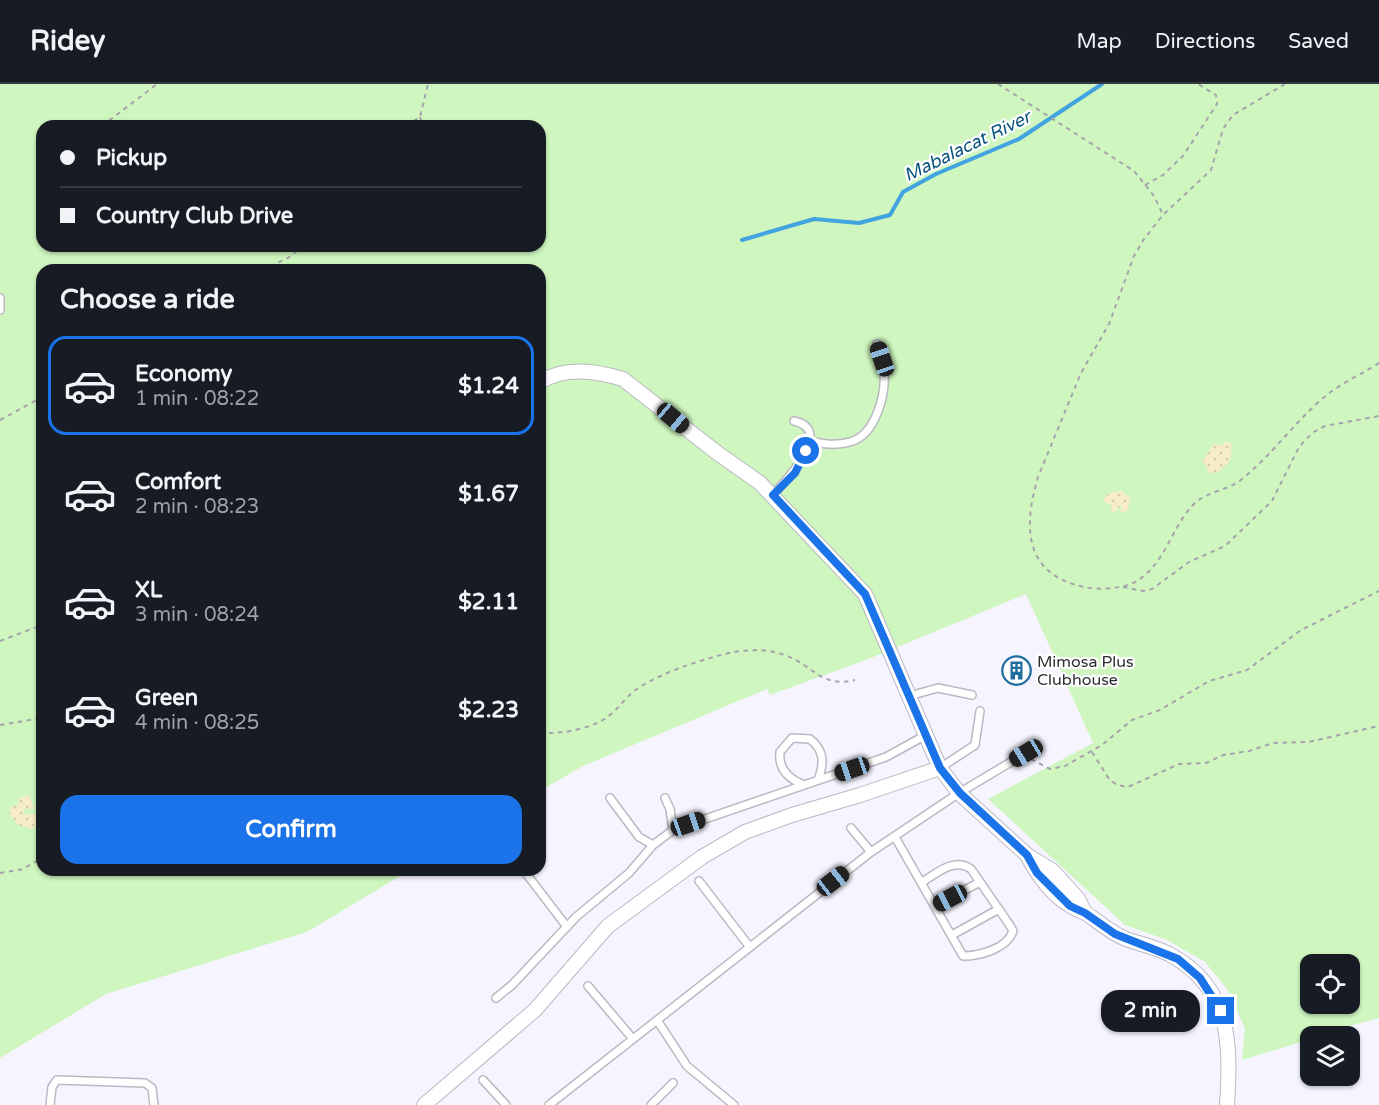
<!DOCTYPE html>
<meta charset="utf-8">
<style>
body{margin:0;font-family:"Varela Round",sans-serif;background:#242831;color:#f1f3f6;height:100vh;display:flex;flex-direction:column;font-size:22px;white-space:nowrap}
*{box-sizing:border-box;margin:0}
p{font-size:20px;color:#9ea1a6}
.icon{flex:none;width:33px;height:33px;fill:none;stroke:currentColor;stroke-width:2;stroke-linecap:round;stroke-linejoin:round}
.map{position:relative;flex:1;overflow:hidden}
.details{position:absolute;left:36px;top:180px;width:510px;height:612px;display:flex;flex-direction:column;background:#171b24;border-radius:18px;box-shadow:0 2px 4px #0004}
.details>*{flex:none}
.top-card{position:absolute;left:36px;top:36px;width:510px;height:132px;border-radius:18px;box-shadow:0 2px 4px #0004;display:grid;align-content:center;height:132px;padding:0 24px;background:#171b24}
.buttons{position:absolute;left:1300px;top:870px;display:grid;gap:12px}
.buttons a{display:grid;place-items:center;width:60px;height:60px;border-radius:12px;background:#171b24;box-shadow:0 2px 4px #0004;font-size:30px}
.end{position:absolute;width:27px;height:27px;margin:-14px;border:8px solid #1a73e8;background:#fff;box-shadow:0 0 0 3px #fff}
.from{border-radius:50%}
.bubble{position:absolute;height:42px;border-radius:18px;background:#171b24;box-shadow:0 2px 4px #0004;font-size:20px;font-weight:800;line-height:42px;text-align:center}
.car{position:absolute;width:18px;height:36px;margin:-18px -9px;border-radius:8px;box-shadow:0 0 4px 2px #0007;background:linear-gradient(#222 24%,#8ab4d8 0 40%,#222 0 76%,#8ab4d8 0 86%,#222 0)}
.top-card b{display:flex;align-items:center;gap:21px;height:57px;font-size:22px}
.top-card b+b{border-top:2px solid #363941}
.top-card i{width:15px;height:15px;background:#f1f3f6}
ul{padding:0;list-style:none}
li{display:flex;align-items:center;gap:18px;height:99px;margin:0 12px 9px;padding:0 12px;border:3px solid transparent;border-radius:18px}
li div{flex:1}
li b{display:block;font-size:22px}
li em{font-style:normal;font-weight:800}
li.on{border-color:#1a73e8}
li>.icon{width:54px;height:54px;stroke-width:1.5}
h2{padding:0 24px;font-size:27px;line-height:72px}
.cta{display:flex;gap:12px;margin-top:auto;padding:12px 24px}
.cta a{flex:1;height:69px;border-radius:18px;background:#1a73e8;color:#fff;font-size:24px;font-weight:800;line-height:69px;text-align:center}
header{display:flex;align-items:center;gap:36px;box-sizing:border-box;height:84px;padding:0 30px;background:#171b24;border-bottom:2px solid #363941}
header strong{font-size:28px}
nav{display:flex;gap:33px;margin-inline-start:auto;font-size:21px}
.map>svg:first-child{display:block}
</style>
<header>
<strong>Ridey</strong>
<nav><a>Map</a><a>Directions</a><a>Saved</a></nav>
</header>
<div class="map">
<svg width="1379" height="1021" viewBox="0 0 1379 1021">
<defs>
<pattern id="sand-dots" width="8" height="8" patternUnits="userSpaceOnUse" patternTransform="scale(1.5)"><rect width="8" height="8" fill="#f6ecc7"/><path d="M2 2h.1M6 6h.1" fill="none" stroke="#d3cbab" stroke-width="1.8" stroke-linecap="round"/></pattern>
</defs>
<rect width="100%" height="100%" fill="#f6f5ff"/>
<path fill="#cef6be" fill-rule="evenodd" d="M0,0H1379V934L1311,952V955L1242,976L1245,944L1227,905L1205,878L1167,856L1125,841L988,715L1093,659L1026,510L871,574L770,611L767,605L583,682L540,707V186H42V786H410L307,848L106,910L0,974ZM42,42H540V162H42ZM1311,880H1350V920H1311Z"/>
<path fill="url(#sand-dots)" d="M1226,357L1232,361L1230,377L1218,388L1208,389L1206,380L1202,378L1214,360L1222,361Z
M1122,407L1130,414L1128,426L1121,429V420L1118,426L1112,429L1111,420L1105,419L1104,414L1109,409Z
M29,711L34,725H24L23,730H35L40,735L39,740L31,745L17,740L9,729L11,723L18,720L20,714Z"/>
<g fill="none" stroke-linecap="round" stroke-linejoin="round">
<path stroke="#42a3e1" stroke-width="4" d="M742,156L814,135L859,139L890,131L903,108L936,90L1019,55L1102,0"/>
<defs>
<path id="service" d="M0,214V226
M809,357C823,360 836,362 850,358C876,351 886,310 884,287C884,278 880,269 877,260
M773,411C786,396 835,346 794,337
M909,612L938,604L972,611
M940,684L975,661L980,627
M804,701C789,695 778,685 780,668L792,654L810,655C825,667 824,680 818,696
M610,714L639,753L653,761
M665,714L670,725L673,746
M851,744L871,768
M895,753L963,872C979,872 1007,865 1013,847L1009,840L971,785C954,773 937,789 921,799
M525,788L567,843
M699,797L749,862
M935,822L980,798
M952,851L999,825
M588,902L633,955
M496,914L512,901L576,833L629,789L653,761L673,746L886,673L926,651
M657,936L687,982L734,1021
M483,996L506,1021
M50,1021L52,1003L57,996L145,999L152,1004L154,1021
M549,1021L871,768L959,709L1026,669
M651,1021L673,999"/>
<path id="minor" d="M540,298C565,282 596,287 623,295L716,368L760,399L865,510L940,684L959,709L1027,771L1053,787L1078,815L1085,829
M1027,771C1037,790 1051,811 1071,822C1076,826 1082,827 1087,830C1100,839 1111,849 1126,855C1140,860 1155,863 1169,870C1231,903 1231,959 1227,1021
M424,1021L535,926L608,842L702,773L745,748L792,731L860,711L940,684"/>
</defs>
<use href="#service" stroke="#bab9c3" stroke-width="10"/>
<use href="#minor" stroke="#bab9c3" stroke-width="16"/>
<path stroke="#a5a4ac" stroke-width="2" stroke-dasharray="4.5 4.5" stroke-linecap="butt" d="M998,0L1134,87L1154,112L1163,131
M1285,0L1233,31L1223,45L1211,86L1163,131L1144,155L1134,172L1109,240L1081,289L1038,393C1023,444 1024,490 1084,503C1099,506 1120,505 1133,499C1165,483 1171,443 1194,420C1207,407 1228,407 1242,395C1272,371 1293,340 1322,315C1339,300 1360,291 1379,279
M420,33L423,42
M102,42L157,0
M406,42L420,33L428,0
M1145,101L1163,91L1183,72L1217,20L1216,11L1198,0
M111,162L124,165L146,162
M262,186L288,174L303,162
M0,336L42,313
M1123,503L1143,507L1152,505L1189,478L1225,462L1272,417L1299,363L1312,349L1325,342L1379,332
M0,557L42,541
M0,641L42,634
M540,649C561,650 593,645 610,631C621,622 628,610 640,603C662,589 692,579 717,572C739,566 762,563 785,571C814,582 821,604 855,596
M1092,668L1109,695L1117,701L1128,703L1179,680L1206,679L1223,671L1249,667L1273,659L1308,658L1379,642
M1031,675L1050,685L1065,682L1102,661L1132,636L1160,626L1209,597L1247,586L1301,546L1379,507
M0,789L23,785L42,774"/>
<use href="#service" stroke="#fff" stroke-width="7"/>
<use href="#minor" stroke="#fff" stroke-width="14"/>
</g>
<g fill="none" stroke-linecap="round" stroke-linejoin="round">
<path stroke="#1a73e8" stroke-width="8" d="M806,367L795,389L773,411L865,510L940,684L960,709L1027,771L1037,789L1070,822L1085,829L1115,850L1178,875L1200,894L1221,927"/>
</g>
<defs>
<symbol id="building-ring" viewBox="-11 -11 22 22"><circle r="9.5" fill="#fff" stroke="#206d9f" stroke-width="1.5"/><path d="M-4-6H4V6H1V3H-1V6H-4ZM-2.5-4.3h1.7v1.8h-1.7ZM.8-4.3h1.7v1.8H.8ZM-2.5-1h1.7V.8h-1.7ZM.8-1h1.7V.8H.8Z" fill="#206d9f"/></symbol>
</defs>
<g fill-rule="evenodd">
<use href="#building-ring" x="1000" y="570" width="33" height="33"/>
</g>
<g text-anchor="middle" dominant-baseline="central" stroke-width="4.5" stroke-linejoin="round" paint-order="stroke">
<g font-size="16" fill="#2f2f33" stroke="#fff" text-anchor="start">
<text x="1037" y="578">Mimosa Plus<tspan x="1037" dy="18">Clubhouse</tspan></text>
</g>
<g font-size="18" font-style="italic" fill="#09547e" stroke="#fff">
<text transform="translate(967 62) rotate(-26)">Mabalacat River</text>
</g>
</g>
</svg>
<div class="buttons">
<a><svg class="icon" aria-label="locate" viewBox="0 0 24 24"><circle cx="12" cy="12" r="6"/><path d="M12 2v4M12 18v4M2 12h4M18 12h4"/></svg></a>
<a><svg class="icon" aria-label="layers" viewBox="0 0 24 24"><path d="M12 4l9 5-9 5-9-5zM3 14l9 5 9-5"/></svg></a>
</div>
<i class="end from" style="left:806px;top:367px"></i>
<i class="end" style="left:1221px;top:927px"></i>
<div class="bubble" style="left:1101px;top:906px;width:99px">2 min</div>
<i class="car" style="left:882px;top:275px;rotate:341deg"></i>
<i class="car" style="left:673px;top:334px;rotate:130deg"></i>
<i class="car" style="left:1026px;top:669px;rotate:239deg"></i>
<i class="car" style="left:852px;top:685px;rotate:251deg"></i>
<i class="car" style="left:688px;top:740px;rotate:71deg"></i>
<i class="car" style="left:833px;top:797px;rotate:52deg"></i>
<i class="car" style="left:950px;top:814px;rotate:242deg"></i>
<div class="top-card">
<b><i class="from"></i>Pickup</b>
<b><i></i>Country Club Drive</b>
</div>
<section class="details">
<h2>Choose a ride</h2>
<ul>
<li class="on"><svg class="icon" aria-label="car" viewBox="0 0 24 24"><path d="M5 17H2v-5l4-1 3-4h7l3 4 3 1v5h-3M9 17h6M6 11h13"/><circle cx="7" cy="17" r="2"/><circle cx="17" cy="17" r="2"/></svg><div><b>Economy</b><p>1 min · 08:22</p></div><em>$1.24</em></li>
<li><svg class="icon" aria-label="car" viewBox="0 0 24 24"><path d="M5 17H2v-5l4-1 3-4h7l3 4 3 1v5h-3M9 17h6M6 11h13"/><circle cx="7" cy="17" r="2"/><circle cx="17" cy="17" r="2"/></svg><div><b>Comfort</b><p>2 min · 08:23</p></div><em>$1.67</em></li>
<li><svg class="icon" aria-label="car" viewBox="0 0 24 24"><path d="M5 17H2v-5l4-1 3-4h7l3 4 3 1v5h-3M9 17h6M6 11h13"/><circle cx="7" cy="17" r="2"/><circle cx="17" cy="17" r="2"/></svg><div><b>XL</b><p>3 min · 08:24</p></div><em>$2.11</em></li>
<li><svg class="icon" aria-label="car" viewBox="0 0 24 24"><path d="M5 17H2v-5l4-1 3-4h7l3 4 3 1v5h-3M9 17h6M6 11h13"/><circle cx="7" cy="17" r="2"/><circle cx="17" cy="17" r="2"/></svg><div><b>Green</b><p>4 min · 08:25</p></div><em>$2.23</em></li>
</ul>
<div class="cta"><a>Confirm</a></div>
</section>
</div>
